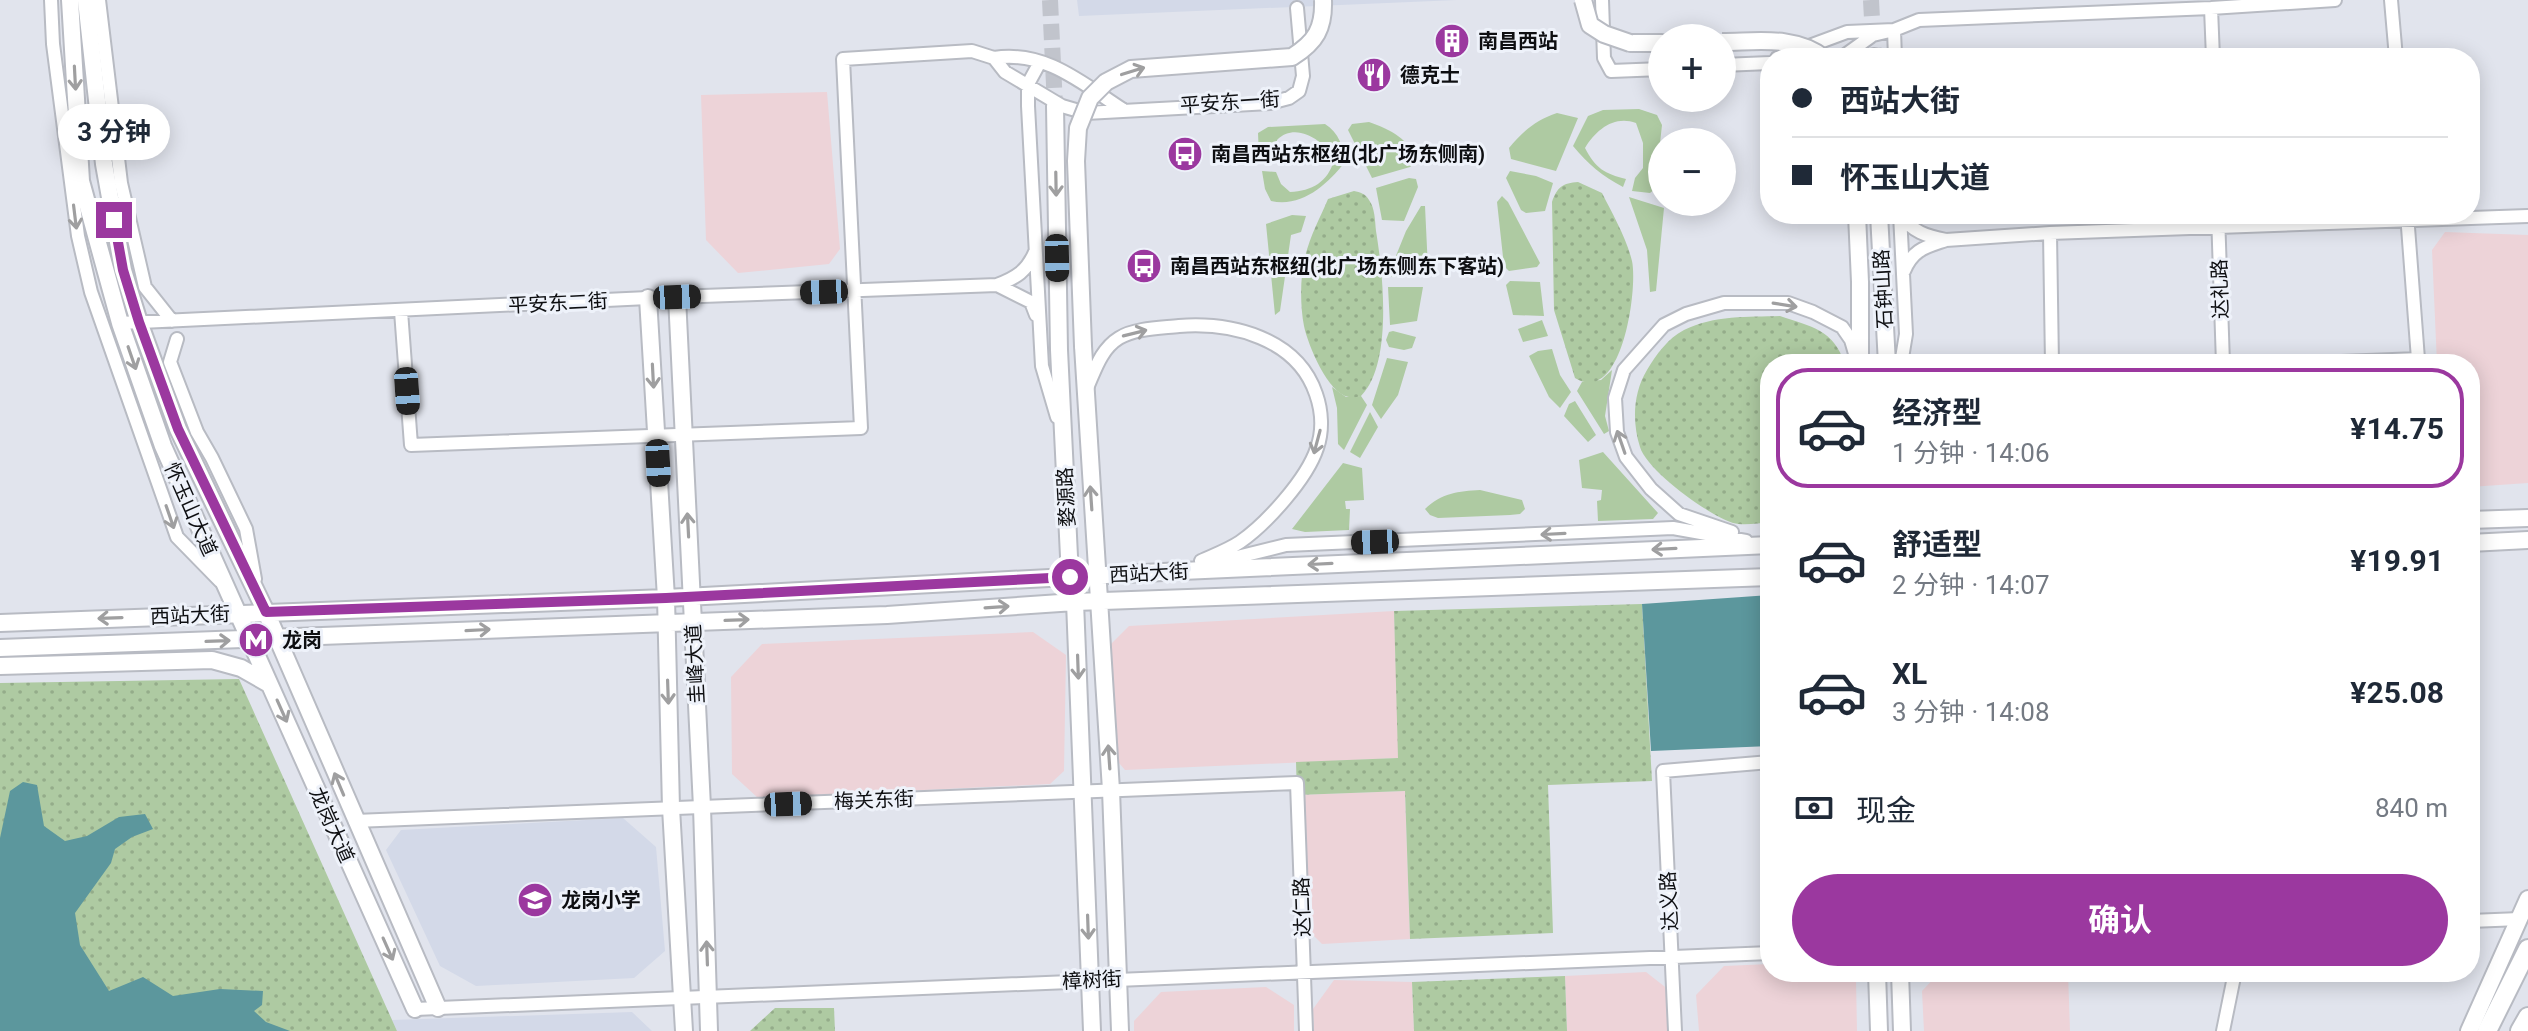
<!DOCTYPE html>
<html lang="zh">
<meta charset="utf-8">
<style>
body{margin:0;font-family:Roboto,"Noto Sans SC",sans-serif;background:#f2f2f3;color:#1f2937;height:100vh;display:flex;flex-direction:column;font-size:30px;white-space:nowrap}
*{box-sizing:border-box;margin:0}
p{font-size:26px;color:#747a83}
.icon{flex:none;width:44px;height:44px;fill:none;stroke:currentColor;stroke-width:2;stroke-linecap:round;stroke-linejoin:round}
.map{position:relative;flex:1;overflow:hidden}
.sheet{position:absolute;left:1760px;top:354px;width:720px;height:628px;display:flex;flex-direction:column;background:#fff;border-radius:32px;box-shadow:0 4px 20px #0003}
.sheet>*{flex:none}
.banner{position:absolute;left:1760px;top:48px;width:720px;height:176px;border-radius:32px;box-shadow:0 4px 20px #0003;display:grid;align-content:center;height:176px;padding:0 32px;background:#fff}
.buttons{position:absolute;left:1648px;top:24px;display:grid;gap:16px}
.buttons a{display:grid;place-items:center;width:88px;height:88px;border-radius:50%;background:#fff;box-shadow:0 4px 20px #0003;font-size:40px}
.end{position:absolute;width:36px;height:36px;margin:-18px;border:10px solid #9b389f;background:#fff;box-shadow:0 0 0 4px #fff}
.from{border-radius:50%}
.bubble{position:absolute;height:56px;border-radius:28px;background:#fff;box-shadow:0 4px 20px #0003;font-size:26px;font-weight:700;line-height:56px;text-align:center}
.car{position:absolute;width:24px;height:48px;margin:-24px -12px;border-radius:10px;box-shadow:0 0 6px 2px #0007;background:linear-gradient(#222 24%,#8ab4d8 0 40%,#222 0 76%,#8ab4d8 0 86%,#222 0)}
.banner b{display:flex;align-items:center;gap:28px;height:76px;font-size:30px}
.banner b+b{border-top:2px solid #e0e1e3}
.banner i{width:20px;height:20px;background:#1f2937}
ul{padding:14px 0 0;list-style:none}
li{display:flex;align-items:center;gap:24px;height:120px;margin:0 16px 12px;padding:0 16px;border:4px solid transparent;border-radius:32px}
li div{flex:1}
li b{display:block;font-size:30px}
li em{font-style:normal;font-weight:700}
li.current{border-color:#9b389f}
li>.icon{width:72px;height:72px;stroke-width:1.5}
.pay{display:flex;align-items:center;gap:20px;height:88px;padding:0 32px;font-size:30px}
.pay p{margin-inline-start:auto}
.primary-button{display:flex;gap:16px;margin-top:auto;padding:16px 32px}
.primary-button a{flex:1;height:92px;border-radius:48px;background:#9b389f;color:#fff;font-size:32px;font-weight:700;line-height:92px;text-align:center}
.map>svg:first-child{display:block}
</style>
<div class="map">
<svg width="2528" height="1031" viewBox="0 0 2528 1031">
<defs>
<pattern id="park-dots" width="8" height="8" patternUnits="userSpaceOnUse" patternTransform="scale(2)"><rect width="8" height="8" fill="#aecaa2"/><path d="M2 2h.1M6 6h.1" fill="none" stroke="#94ac8a" stroke-width="1.8" stroke-linecap="round"/></pattern>
</defs>
<rect width="100%" height="100%" fill="#e1e4ed"/>
<path fill="#edd3d8" d="M827,92L840,249L829,264L738,273L706,240L701,95Z
M2445,232L2528,235V483L2470,487V364H2437L2432,250Z
M1394,611L1399,758L1125,770L1107,749L1100,655L1129,626Z
M1033,632L1066,655L1064,771L1050,784L758,798L732,774L731,677L762,644Z
M1405,791L1410,939L1322,944L1301,923L1297,795Z
M1770,964V972H1845L1856,979L1857,1031H1699L1696,995L1724,966Z
M1646,972L1669,990V1031H1567L1565,976Z
M1940,972H2068L2070,1031H1924L1922,991Z
M1334,980L1412,982L1414,1031H1314L1313,1009Z
M1266,987L1294,1005V1031H1134V1021L1161,992Z"/>
<path fill="#d3d9e8" d="M1077,0H1457L1079,16Z
M623,818L656,847L665,951L634,978L476,986L440,966L386,850L401,830Z
M632,1012L652,1031H397L392,1020Z"/>
<path fill="#aecaa2" d="M1639,109L1657,115L1662,125L1655,189L1650,193L1632,191L1635,178L1643,168V143L1636,123C1614,115 1596,130 1585,148C1595,168 1605,174 1626,179L1623,187C1602,176 1588,164 1573,146L1588,116L1603,110Z
M1557,113L1578,118L1556,171L1511,159L1509,148C1523,131 1536,120 1557,113Z
M1369,122C1391,130 1408,138 1418,161L1410,167L1372,178L1348,130L1352,124Z
M1325,124C1339,133 1343,146 1345,162C1327,185 1301,208 1271,201L1265,189L1262,171L1276,172L1281,184L1290,192C1312,191 1328,182 1334,160C1325,141 1296,121 1277,140L1276,156L1259,157L1258,133L1268,127Z
M1510,171L1536,176L1553,183L1545,211L1526,213L1521,210L1506,178Z
M1409,178L1416,179L1418,187L1404,221L1382,220L1376,188Z
M1502,196L1508,202L1540,263L1537,267L1509,271L1504,266L1497,202Z
M1629,197L1664,208L1656,291L1650,292L1647,250Z
M1421,206H1425L1428,269L1422,274L1392,277L1389,273L1406,231Z
M1292,215L1306,216L1301,232L1291,235L1280,311L1275,315L1266,224Z
M1510,281L1540,282L1544,316L1513,315L1506,285Z
M1388,287H1423L1417,321L1390,325Z
M1542,320L1548,336L1523,342L1518,329Z
M1393,331L1416,337L1412,348L1404,350L1389,347L1386,340L1389,332Z
M1552,349L1560,375L1571,392L1560,408L1549,397L1529,356L1538,351Z
M1387,358L1408,362L1398,395L1381,419L1372,405Z
M1612,370L1605,416L1609,431L1604,434L1577,391L1582,382L1601,380Z
M1332,387L1346,397L1361,396L1367,405L1344,450L1338,444L1337,408Z
M1575,401L1596,435L1588,442L1564,416L1569,404Z
M1370,412L1378,427L1360,458L1350,452Z
M1603,452L1658,513L1653,519L1598,521L1597,501L1601,500L1602,490L1582,488L1579,460Z
M1343,463L1362,468L1364,500L1345,501L1346,509H1350L1349,530L1305,532L1292,529Z
M1480,490L1522,500L1525,509L1520,514L1510,515L1438,518L1430,515L1425,509C1441,493 1459,491 1480,490Z"/>
<path fill="url(#park-dots)" d="M1578,182L1602,193C1613,215 1626,237 1632,261C1638,289 1622,407 1575,378L1554,310L1552,202C1557,187 1563,183 1578,182Z
M1354,191C1360,192 1366,194 1369,200C1375,208 1375,221 1376,231C1383,273 1393,364 1361,396C1357,397 1353,398 1349,397C1328,394 1308,345 1304,326C1300,305 1300,277 1305,257C1310,236 1320,218 1328,199Z
M1780,316C1812,327 1833,329 1845,364H1770V522C1759,523 1744,526 1733,523C1710,516 1647,471 1640,447C1632,422 1633,393 1647,370C1656,355 1668,338 1684,330C1714,315 1748,317 1780,316Z
M1642,604L1652,781L1548,785L1553,933L1410,939L1405,791L1297,795L1296,762L1398,758L1394,611Z
M239,679L397,1031H0V683Z
M1565,976L1567,1031H1414L1412,982Z
M775,1008H834L835,1031H750Z"/>
<path fill="#5c979d" d="M1770,595V746L1651,751L1642,604Z
M23,782L37,785L44,826L65,841L87,836L119,817L145,814L153,829L132,837L115,849L111,863L75,913L80,945L109,991L143,977L173,996L220,989L263,991L262,1005L254,1011L266,1022L290,1031H0V838L10,791Z"/>
<g fill="none" stroke-linecap="round" stroke-linejoin="round">
<path stroke="#c1c4cc" stroke-width="16" stroke-dasharray="16 8" stroke-linecap="butt" d="M1050,0L1055,106
M1871,0L1874,57"/>
<defs>
<path id="street" d="M51,0L53,44L78,236L91,292L177,537L220,581
M99,0L121,183L145,287L172,321
M1602,0L1604,58L1611,71L1662,69
M2391,0L2396,58
M2211,8L2213,58
M1777,58L1847,32L1894,30L1873,35L1841,58
M1895,58L1894,30L1919,20L2211,8L2335,0
M1040,62L1028,84V106L1042,366L1057,417
M1722,65L1770,63
M1122,109C1082,83 1045,50 994,58L1005,72L1062,106L1086,113L1270,103L1289,98L1299,91L1303,76L1297,8
M1900,214L1906,334L1901,364
M2218,214L2223,364
M1900,215C1913,232 1926,236 1946,240C1926,247 1913,249 1904,271
M2050,233L2052,364
M1946,240L2050,233L2528,216
M1035,252C1027,271 1016,278 997,285L1031,302L1036,315
M401,311L411,445L861,428L843,59L972,51L994,58
M120,323L648,298L997,285
M177,339L170,362L197,432L212,458L246,529L255,579
M2290,364L2418,359L2407,214
M1087,388C1095,370 1101,349 1119,338C1135,328 1161,328 1179,326C1232,322 1297,338 1316,394C1322,411 1323,431 1317,448C1307,479 1266,524 1240,542C1228,550 1214,555 1201,561
M1732,532L1679,514L1651,489L1626,457L1617,432L1615,398L1624,370L1664,325L1686,314L1724,303H1788L1813,312L1842,327L1851,340L1856,357
M1205,565L1286,545L1673,528L1746,541
M355,821L1297,783L1306,1031
M2470,921L2520,919
M415,1009L1770,953
M1675,1031L1663,771L1770,762
M2223,1031L2235,972"/>
<path id="secondary" d="M70,0L81,181L120,323L163,446L415,1009
M86,0L104,164L123,270L139,322L178,429L266,612L438,1008
M1630,43H1662
M1874,57V58
M1055,106L1059,350L1070,577L1075,602L1092,1031
M1857,214L1860,282V364
M1879,214L1887,364
M677,297L702,807L709,1031
M648,298L666,598L671,808L684,1031
M1083,346L1111,790L1120,1031
M2470,520L2528,518
M2470,543L2528,540
M0,623L666,598L1182,571L1770,545
M0,648L887,615L1075,602L1770,577
M0,666L212,660L241,668L269,684
M1877,972L1879,1031
M1900,972L1902,1031
M2469,1031L2528,899"/>
<path id="primary" d="M2487,1031L2528,949
M2520,1031L2528,1017"/>
</defs>
<use href="#street" stroke="#b8bbc3" stroke-width="16"/>
<use href="#secondary" stroke="#b8bbc3" stroke-width="20"/>
<use href="#primary" stroke="#b8bbc3" stroke-width="22"/>
<use href="#street" stroke="#fff" stroke-width="12"/>
<use href="#secondary" stroke="#fff" stroke-width="16"/>
<use href="#primary" stroke="#fff" stroke-width="18"/>
<defs>
<path id="secondary-bridge" d="M1583,0L1590,25L1604,34L1630,43
M1722,42C1757,42 1795,35 1824,58
M1083,346L1076,161L1078,128L1090,98L1106,82L1131,69L1292,57C1316,42 1324,28 1323,0"/>
</defs>
<use href="#secondary-bridge" stroke="#b8bbc3" stroke-width="20" stroke-linecap="butt"/>
<use href="#secondary-bridge" stroke="#fff" stroke-width="16"/>
</g>
<defs><path id="oneway-shaft" d="M-6 0H5M1.5-3L5.5 0L1.5 3" fill="none" stroke-width="1.6" stroke-linecap="round" stroke-linejoin="round" transform="scale(2)"/></defs>
<g stroke="#9f9fa0">
<use href="#oneway-shaft" transform="translate(1133 71) rotate(-17)"/>
<use href="#oneway-shaft" transform="translate(75 78) rotate(87)"/>
<use href="#oneway-shaft" transform="translate(1056 184) rotate(89)"/>
<use href="#oneway-shaft" transform="translate(75 217) rotate(83)"/>
<use href="#oneway-shaft" transform="translate(1785 305) rotate(9)"/>
<use href="#oneway-shaft" transform="translate(1135 333) rotate(-14)"/>
<use href="#oneway-shaft" transform="translate(132 358) rotate(71)"/>
<use href="#oneway-shaft" transform="translate(653 376) rotate(87)"/>
<use href="#oneway-shaft" transform="translate(1317 442) rotate(105)"/>
<use href="#oneway-shaft" transform="translate(1621 442) rotate(-109)"/>
<use href="#oneway-shaft" transform="translate(1091 498) rotate(-94)"/>
<use href="#oneway-shaft" transform="translate(170 517) rotate(71)"/>
<use href="#oneway-shaft" transform="translate(688 525) rotate(-93)"/>
<use href="#oneway-shaft" transform="translate(1553 534) rotate(177)"/>
<use href="#oneway-shaft" transform="translate(1664 549) rotate(177)"/>
<use href="#oneway-shaft" transform="translate(1320 564) rotate(177)"/>
<use href="#oneway-shaft" transform="translate(997 607) rotate(-4)"/>
<use href="#oneway-shaft" transform="translate(110 618) rotate(178)"/>
<use href="#oneway-shaft" transform="translate(737 620) rotate(-2)"/>
<use href="#oneway-shaft" transform="translate(478 630) rotate(-3)"/>
<use href="#oneway-shaft" transform="translate(218 641) rotate(-2)"/>
<use href="#oneway-shaft" transform="translate(1078 667) rotate(88)"/>
<use href="#oneway-shaft" transform="translate(668 692) rotate(88)"/>
<use href="#oneway-shaft" transform="translate(282 711) rotate(66)"/>
<use href="#oneway-shaft" transform="translate(1109 757) rotate(-94)"/>
<use href="#oneway-shaft" transform="translate(339 784) rotate(-113)"/>
<use href="#oneway-shaft" transform="translate(1088 927) rotate(88)"/>
<use href="#oneway-shaft" transform="translate(388 949) rotate(66)"/>
<use href="#oneway-shaft" transform="translate(707 953) rotate(-92)"/>
</g>
<g fill="none" stroke-linecap="round" stroke-linejoin="round">
<path stroke="#9b389f" stroke-width="10" d="M114,220L123,270L139,322L178,429L266,612L666,598L1070,577"/>
</g>
<defs>
<symbol id="building-disc" viewBox="-11 -11 22 22"><circle r="9.5" fill="#9b389f" stroke="#eef2fa"/><path d="M-4-6H4V6H1V3H-1V6H-4ZM-2.5-4.3h1.7v1.8h-1.7ZM.8-4.3h1.7v1.8H.8ZM-2.5-1h1.7V.8h-1.7ZM.8-1h1.7V.8H.8Z" fill="#fff"/></symbol>
<symbol id="restaurant-disc" viewBox="-11 -11 22 22"><circle r="9.5" fill="#9b389f" stroke="#eef2fa"/><path d="M-5-6h1v4h1v-4h1v4h1v-4h1v5L-1.5 .5V6h-2V.5L-5-1ZM5-6V6H3V1.5H1.5Q1.5-4 5-6Z" fill="#fff"/></symbol>
<symbol id="bus-disc" viewBox="-11 -11 22 22"><circle r="9.5" fill="#9b389f" stroke="#eef2fa"/><path d="M-5-6H5V4H4V6H2V4H-2V6H-4V4H-5ZM-3.5-4V0h7V-4ZM-3.5 1.2v1.5H-2V1.2ZM2 1.2v1.5H3.5V1.2Z" fill="#fff"/></symbol>
<symbol id="metro-disc" viewBox="-11 -11 22 22"><circle r="9.5" fill="#9b389f" stroke="#eef2fa"/><path d="M-5.5 5V-5H-3L0 0L3-5H5.5V5H3V-.5L0 4L-3-.5V5Z" fill="#fff"/></symbol>
<symbol id="school-disc" viewBox="-11 -11 22 22"><circle r="9.5" fill="#9b389f" stroke="#eef2fa"/><path d="M0-5L7-2L0 1L-7-2ZM-4 1L0 2.5L4 1V4Q0 6-4 4Z" fill="#fff"/></symbol>
</defs>
<g fill-rule="evenodd">
<use href="#building-disc" x="1432" y="21" width="40" height="40"/>
<use href="#restaurant-disc" x="1354" y="55" width="40" height="40"/>
<use href="#bus-disc" x="1165" y="134" width="40" height="40"/>
<use href="#bus-disc" x="1124" y="246" width="40" height="40"/>
<use href="#metro-disc" x="236" y="620" width="40" height="40"/>
<use href="#school-disc" x="515" y="880" width="40" height="40"/>
</g>
<g text-anchor="middle" dominant-baseline="central" stroke-width="6" stroke-linejoin="round" paint-order="stroke">
<g font-size="20" font-weight="bold" fill="#0e0f12" stroke="#eef2fa" text-anchor="start">
<text x="1478" y="41">南昌西站</text>
<text x="1400" y="75">德克士</text>
<text x="1211" y="154">南昌西站东枢纽(北广场东侧南)</text>
<text x="1170" y="266">南昌西站东枢纽(北广场东侧东下客站)</text>
<text x="282" y="640">龙岗</text>
<text x="561" y="900">龙岗小学</text>
</g>
<g font-size="20" fill="#0e0f12" stroke="#eef2fa">
<text transform="translate(1230 102) rotate(-4)">平安东一街</text>
<text transform="translate(1883 289) rotate(-93)">石钟山路</text>
<text transform="translate(2220 289) rotate(-92)">达礼路</text>
<text transform="translate(558 303) rotate(-3)">平安东二街</text>
<text transform="translate(1066 497) rotate(-93)">婺源路</text>
<text transform="translate(191 509) rotate(66)">怀玉山大道</text>
<text transform="translate(1149 573) rotate(-3)">西站大街</text>
<text transform="translate(190 615) rotate(-2)">西站大街</text>
<text transform="translate(695 664) rotate(-93)">圭峰大道</text>
<text transform="translate(874 800) rotate(-2)">梅关东街</text>
<text transform="translate(332 825) rotate(66)">龙岗大道</text>
<text transform="translate(1669 901) rotate(-93)">达义路</text>
<text transform="translate(1302 907) rotate(-92)">达仁路</text>
<text transform="translate(1092 980) rotate(-3)">樟树街</text>
</g>
</g>
</svg>
<div class="buttons">
<a>+</a>
<a>−</a>
</div>
<i class="end from" style="left:1070px;top:577px"></i>
<i class="end" style="left:114px;top:220px"></i>
<div class="bubble" style="left:58px;top:104px;width:112px">3 分钟</div>
<i class="car" style="left:1057px;top:258px;rotate:179deg"></i>
<i class="car" style="left:824px;top:292px;rotate:268deg"></i>
<i class="car" style="left:677px;top:297px;rotate:88deg"></i>
<i class="car" style="left:407px;top:391px;rotate:176deg"></i>
<i class="car" style="left:658px;top:463px;rotate:177deg"></i>
<i class="car" style="left:1375px;top:542px;rotate:268deg"></i>
<i class="car" style="left:788px;top:804px;rotate:88deg"></i>
<div class="banner">
<b><i class="from"></i>西站大街</b>
<b><i></i>怀玉山大道</b>
</div>
<section class="sheet">
<ul>
<li class="current"><svg class="icon" aria-label="car" viewBox="0 0 24 24"><path d="M5 17H2v-5l4-1 3-4h7l3 4 3 1v5h-3M9 17h6M6 11h13"/><circle cx="7" cy="17" r="2"/><circle cx="17" cy="17" r="2"/></svg><div><b>经济型</b><p>1 分钟 · 14:06</p></div><em>¥14.75</em></li>
<li><svg class="icon" aria-label="car" viewBox="0 0 24 24"><path d="M5 17H2v-5l4-1 3-4h7l3 4 3 1v5h-3M9 17h6M6 11h13"/><circle cx="7" cy="17" r="2"/><circle cx="17" cy="17" r="2"/></svg><div><b>舒适型</b><p>2 分钟 · 14:07</p></div><em>¥19.91</em></li>
<li><svg class="icon" aria-label="car" viewBox="0 0 24 24"><path d="M5 17H2v-5l4-1 3-4h7l3 4 3 1v5h-3M9 17h6M6 11h13"/><circle cx="7" cy="17" r="2"/><circle cx="17" cy="17" r="2"/></svg><div><b>XL</b><p>3 分钟 · 14:08</p></div><em>¥25.08</em></li>
</ul>
<div class="pay"><svg class="icon" aria-label="cash" viewBox="0 0 24 24"><path d="M3 7h18v10H3z"/><circle cx="12" cy="12" r="2"/></svg>现金<p>840 m</p></div>
<div class="primary-button"><a>确认</a></div>
</section>
</div>
